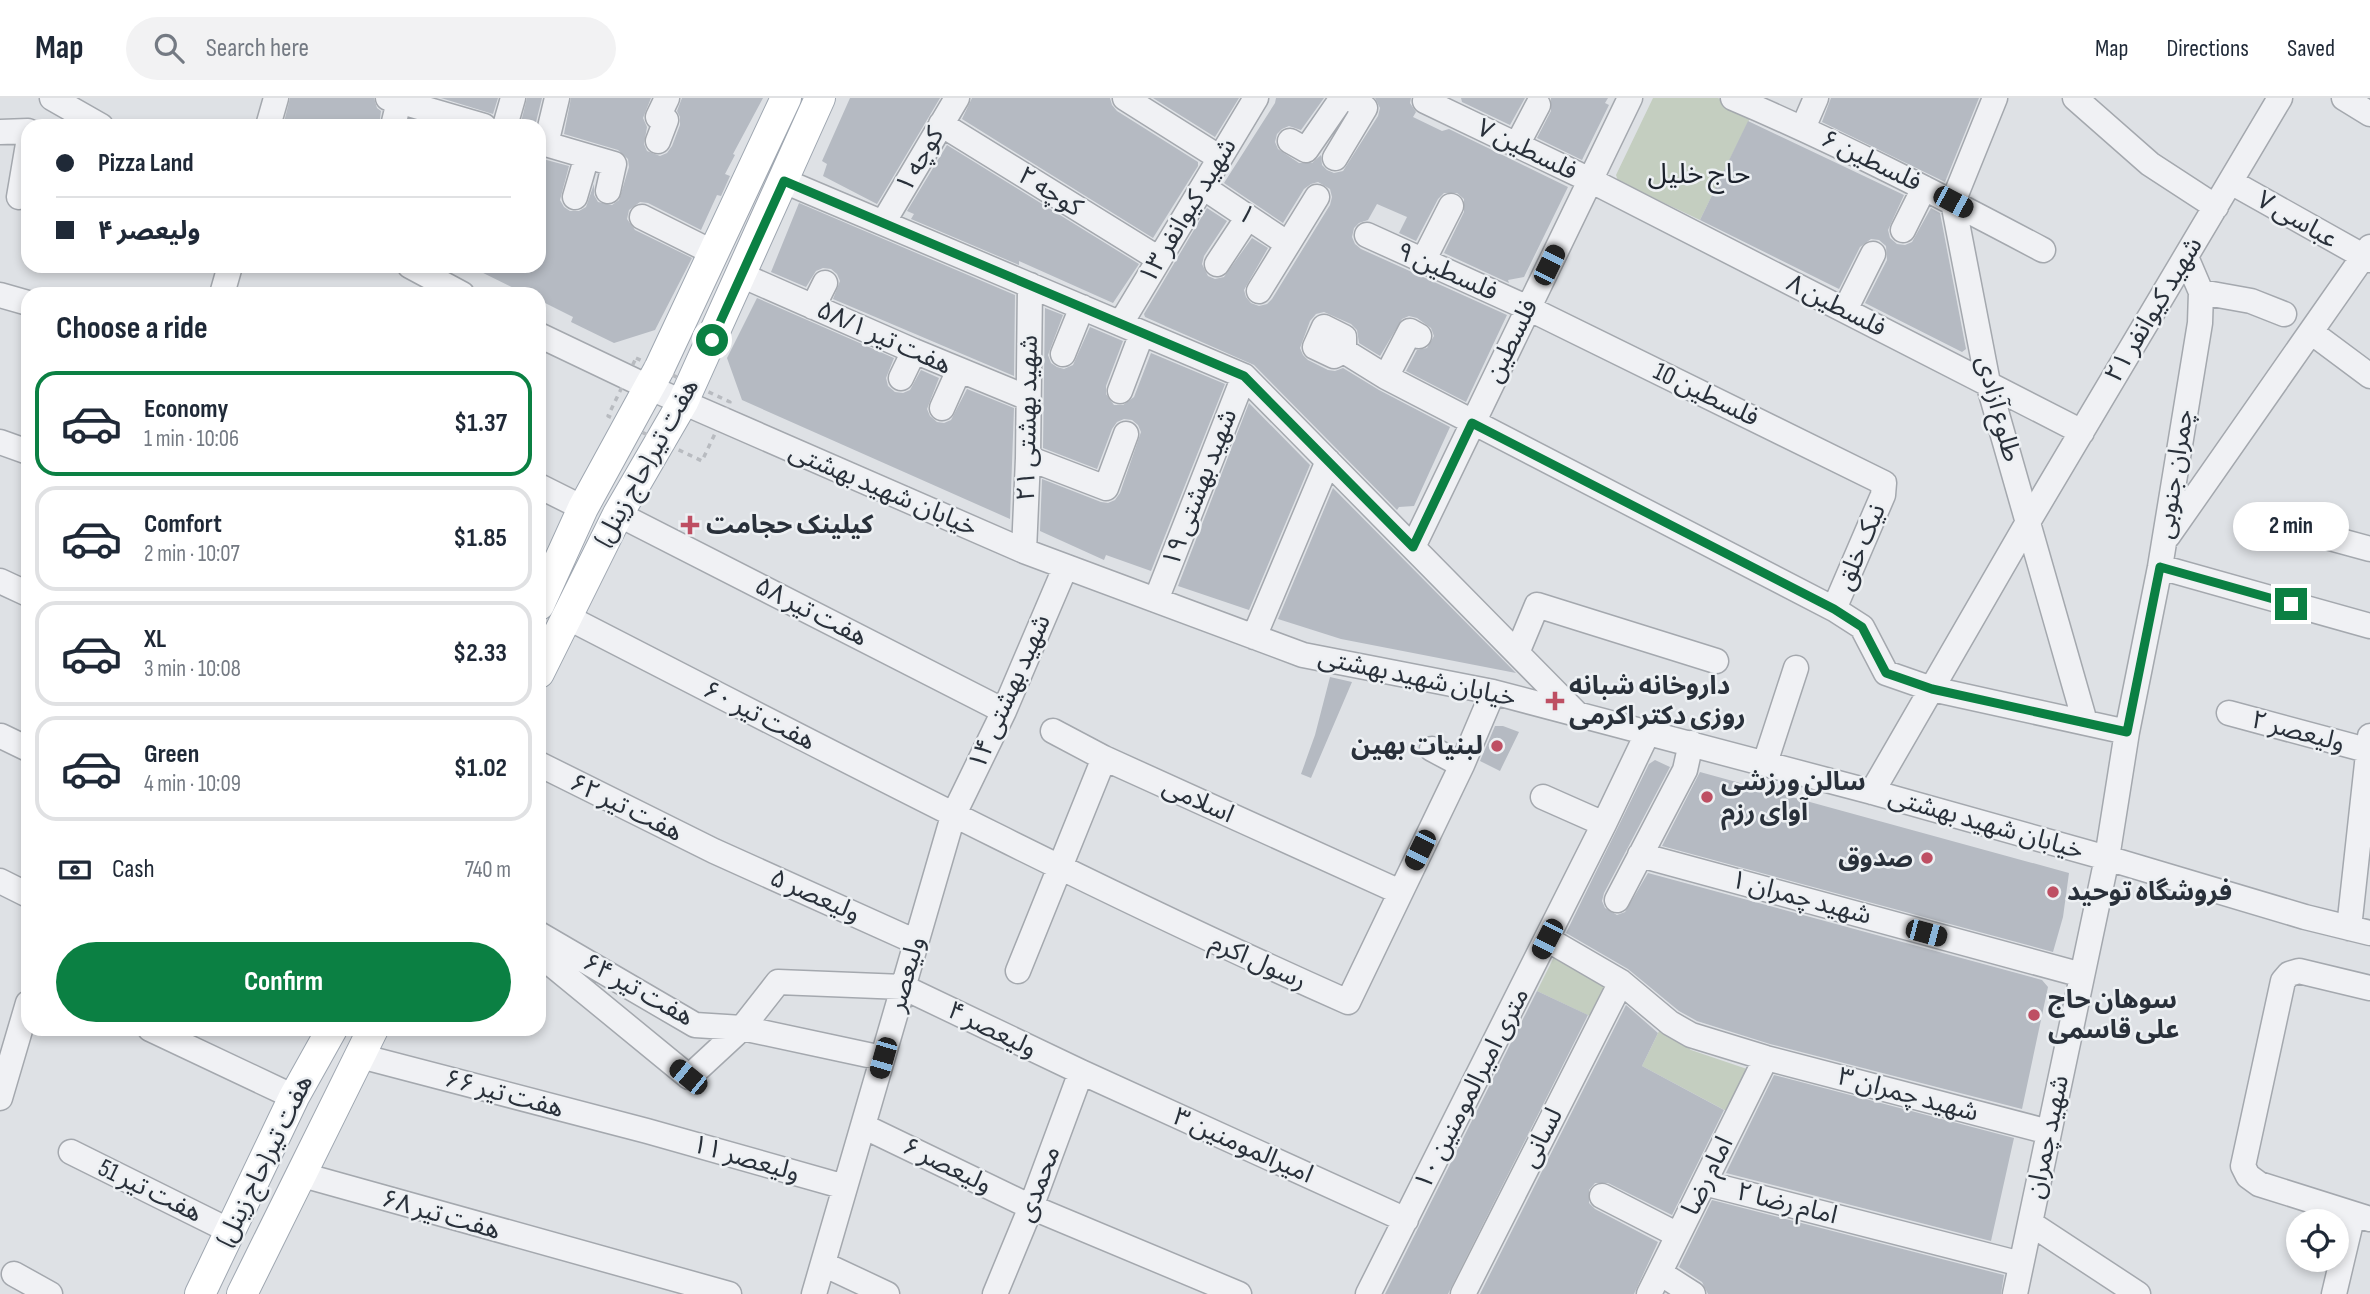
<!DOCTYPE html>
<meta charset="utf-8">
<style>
body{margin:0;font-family:"Sofia Sans Condensed","Noto Sans Arabic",sans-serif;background:#f2f2f3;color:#1f2937;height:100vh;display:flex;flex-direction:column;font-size:26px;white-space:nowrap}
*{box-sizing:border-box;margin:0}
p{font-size:23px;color:#747a83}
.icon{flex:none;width:38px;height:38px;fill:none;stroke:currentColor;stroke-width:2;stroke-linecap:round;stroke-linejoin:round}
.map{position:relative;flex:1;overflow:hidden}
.drawer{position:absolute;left:21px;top:189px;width:525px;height:749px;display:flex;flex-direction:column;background:#fff;border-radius:21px;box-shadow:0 4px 10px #0003}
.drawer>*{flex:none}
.banner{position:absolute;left:21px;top:21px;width:525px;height:154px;border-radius:21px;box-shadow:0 4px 10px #0003;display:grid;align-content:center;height:154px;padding:0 35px;background:#fff}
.tools{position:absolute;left:2286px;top:1111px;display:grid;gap:14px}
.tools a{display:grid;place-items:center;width:63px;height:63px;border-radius:50%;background:#fff;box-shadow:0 4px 10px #0003;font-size:35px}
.end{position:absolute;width:32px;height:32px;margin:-16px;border:9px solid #0b8043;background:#fff;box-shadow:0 0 0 4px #fff}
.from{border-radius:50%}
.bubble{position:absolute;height:49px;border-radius:24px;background:#fff;box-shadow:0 4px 10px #0003;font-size:23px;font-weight:700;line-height:49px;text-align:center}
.car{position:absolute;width:21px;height:42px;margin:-21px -10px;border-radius:9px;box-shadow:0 0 5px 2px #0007;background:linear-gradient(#222 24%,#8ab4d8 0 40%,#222 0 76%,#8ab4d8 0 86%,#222 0)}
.banner b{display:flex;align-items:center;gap:24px;height:66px;font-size:26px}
.banner b+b{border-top:2px solid #e0e1e3}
.banner i{width:18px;height:18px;background:#1f2937}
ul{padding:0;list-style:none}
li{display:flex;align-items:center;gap:21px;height:105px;margin:0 14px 10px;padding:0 21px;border:4px solid #e0e1e3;border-radius:21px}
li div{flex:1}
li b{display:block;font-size:26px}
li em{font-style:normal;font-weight:700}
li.active{border-color:#0b8043}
li>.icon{width:63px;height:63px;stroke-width:1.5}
h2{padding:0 35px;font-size:32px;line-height:84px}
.pay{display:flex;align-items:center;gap:18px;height:77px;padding:0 35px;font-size:26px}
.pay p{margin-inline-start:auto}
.button{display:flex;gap:14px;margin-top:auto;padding:14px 35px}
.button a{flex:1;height:80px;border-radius:42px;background:#0b8043;color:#fff;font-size:28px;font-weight:700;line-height:80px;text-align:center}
header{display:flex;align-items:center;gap:42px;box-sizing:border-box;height:98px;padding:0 35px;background:#fff;border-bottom:2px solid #e0e1e3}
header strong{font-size:33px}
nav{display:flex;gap:38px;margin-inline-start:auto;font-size:24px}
.search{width:490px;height:63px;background:#f2f2f3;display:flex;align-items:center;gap:18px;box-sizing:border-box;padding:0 24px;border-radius:38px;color:#747a83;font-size:26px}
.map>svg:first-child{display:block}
</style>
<header>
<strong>Map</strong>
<div class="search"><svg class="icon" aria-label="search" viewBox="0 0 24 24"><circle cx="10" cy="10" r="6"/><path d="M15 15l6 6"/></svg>Search here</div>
<nav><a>Map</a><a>Directions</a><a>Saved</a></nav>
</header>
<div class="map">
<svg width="2370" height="1196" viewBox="0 0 2370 1196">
<rect width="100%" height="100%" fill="#dee1e5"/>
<path fill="#c4cec0" d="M1653,0H1718L1752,16L1700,122L1618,83L1616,77Z
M1555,857L1610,889L1594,920L1537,893Z
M1661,929L1691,952L1747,971L1730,1015L1642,968Z"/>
<path fill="#b5bac2" d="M290,0H374L377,10L381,13L379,28H283Z
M441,0H498L493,16Z
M527,0H542L535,28H520Z
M571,0H651L643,20L647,29L644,46L647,53L660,58L667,55L672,48L680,27V19L677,13L682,0H763L733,56L735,57L725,76L730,78L721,98L717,97L701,132L648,105L640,104L629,112L627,121L635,132L692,160L655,232L614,245L571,224L573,219L539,202V196H526L469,168H539V60L569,68L560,102L564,109L570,113H579L586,109L594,86V97L598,104L612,107L619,102L629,69L628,61L618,52L564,36Z
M850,0H940L877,106L823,78L827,66L822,63Z
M972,0H1110L1112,7L1117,13L1198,64V68L1153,140L962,21Z
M1153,0H1239L1215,39Z
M1276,0H1324L1301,32L1289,28L1282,31L1277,36L1275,44L1278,51L1299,65H1312L1321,57L1322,67L1327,72L1334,75L1343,73L1378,18L1380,10L1375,0H1411L1410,5L1416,14L1413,19L1442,33L1449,31L1568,89L1524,179L1508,182L1509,185L1444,155L1464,114V101L1457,95H1444L1438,101L1416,143L1399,135L1407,119L1377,106L1368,122L1359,125L1354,130L1352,139L1355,146L1361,151L1507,217L1466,304L1406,273L1417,252L1427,250L1434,238L1431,230L1417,220L1409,218L1402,221L1380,258L1359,245L1357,232L1351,226L1324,214L1316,216L1310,223L1300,250L1303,257L1308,262L1328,272L1335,273L1343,270L1379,292L1450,329L1414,408L1399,409L1397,412L1254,267L1145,219L1144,216L1207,110L1227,123L1204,158L1202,166L1208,178L1215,181L1224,179L1252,140L1268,150L1244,192L1246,199L1251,205L1259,208L1267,206L1272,201L1330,107L1332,99L1330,91L1318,84L1311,86L1304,91L1283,125L1224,85L1275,5Z
M1461,0H1525L1510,27L1462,4Z
M1551,0H1608L1605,5L1609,7L1582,62L1537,40L1551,13Z
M1831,0H1979L1945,84L1822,24Z
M1748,23L1904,97L1888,132L1890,140L1897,146L1905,147L1912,144L1931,110L1940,115L1966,251L1962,254L1865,205L1887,162L1886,148L1879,142L1871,141L1860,149L1839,191L1700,122Z
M947,47L1139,166L1113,205L1019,163V167L911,121L914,116L907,113Z
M799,105L1015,197L1014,278L833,201L840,183L837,176L831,171L823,170L816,173L806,189L771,174Z
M757,200L894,260L886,280L888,288L895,294L903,295L910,292L921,272L939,280L927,311L930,318L937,324L944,325L951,322L967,291L1014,310L1010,421L742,302L727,260Z
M1045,210L1063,217L1048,257L1051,265L1057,269L1064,271L1073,267L1090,229L1123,243L1106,288V296L1114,307H1123L1134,299L1151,255L1225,286L1151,473L1106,457L1104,462L1040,433L1042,381L1101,404L1108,405L1115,402L1120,395L1141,334L1138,327L1132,322L1124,321L1117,324L1112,331L1097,371L1043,350Z
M1249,305L1310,367L1249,512L1178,488Z
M1333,390L1516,575L1341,541L1278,521Z
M1330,579L1352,584L1311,680L1301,676L1315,637Z
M1495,628H1503L1519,634L1500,673L1480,663Z
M1655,662L1670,669L1604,795L1602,803L1605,810L1617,817L1625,814L1648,775L2042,882L2048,889L2022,1011L1770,946L1697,923L1679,913L1628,871L1566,835L1649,666Z
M1700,674L2069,775L2063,819L2053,854L1662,748Z
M1537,893L1588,917L1448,1196H1385Z
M1626,907L1658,935L1642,968L1724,1012L1672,1117L1608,1085H1595L1589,1092V1105L1595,1111L1658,1144L1634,1196H1480Z
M1774,977L2014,1040L1991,1143L1726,1075Z
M1712,1102L2004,1177L2001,1196H1708L1702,1184L1679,1169Z"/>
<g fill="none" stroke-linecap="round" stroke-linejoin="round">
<defs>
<path id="minor" d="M52,0L101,28
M388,0L484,28
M1125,0L1220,60
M1733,0C1839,45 1941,98 2043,152
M1995,0L1953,104L1988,285L2085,624
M2075,0L2150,66L2216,109
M2344,0L2370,16
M1425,3L1590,82L2082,334
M941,26L1159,161
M268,28L276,0
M393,28L399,3
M505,28L513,0
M1803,30L1816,0
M0,34L28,33
M658,43L666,22L658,19L667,0
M1290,43L1306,52L1342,0
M539,44L614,66L608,93
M546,46L557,0
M1517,47L1538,7
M1335,60L1365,10L1350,0
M784,83L1244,278L1578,617
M2231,84L2370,162
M1203,89L1288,146
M19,99L28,46
M575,99L587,58
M642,119L714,155
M883,125L957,0
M1903,132L1924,90
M1367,137L1528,210L1884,385L1883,397L1834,511
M1423,163L1451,108
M1217,166L1248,119
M410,168L462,196
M741,177L914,253L1028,300
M1259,193L1317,99
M2201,194L2251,203L2284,216
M222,196L230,168
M0,197L28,205
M813,209L825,185
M1845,212L1873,156
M1121,225L1256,0
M2311,234L2370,278
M539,237L648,289L1024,453L1303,557L1493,594L1872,694L2107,760L2305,819L2370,835
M1344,253L1334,258L1315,249L1324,229L1344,239V253L1386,279L1834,511L1862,529L1886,575L1932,591L2127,634
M1063,256L1082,209
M1386,279L1410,233L1419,238
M901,280L914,253
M1120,293L1142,235
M942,310L959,272
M0,344L28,354
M1028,360L1106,390L1126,336
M539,388L583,410
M618,416L1004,613
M2271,424L2370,451
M2168,438L2370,149
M1413,449L1630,0
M1024,453L1028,360L1030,187
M2160,469L2370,528
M0,483L28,496
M1156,502L1244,278
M565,518C824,651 1082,786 1348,904L1462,667L1493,594
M1254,539L1328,363
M1517,555L1537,507L1716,563
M2229,615L2370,653
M1053,633L1104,660
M1,638L28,651
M1432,651L1462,667
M1765,665L1796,570
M539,666L714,753L916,844
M1872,694L2028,424L2280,0
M1543,699L1604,726
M1640,757L2082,877
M0,783L28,797
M1617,802L1685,672L1691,645
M2349,830L2370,638
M539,836L695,927L742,930L882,960
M1547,841L1621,884L1670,925L1691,937L1766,960L2049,1034
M539,856L689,979L742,930L778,884L903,889L1081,974L1406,1122
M1018,873L1104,660L1400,794
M2370,890L2299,873L2289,876L2283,883L2243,1068L2248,1078L2259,1086L2370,1121
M150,931L294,999
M360,958L647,1033L845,1089
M0,1000L28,905
M863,1028L1031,1109L1239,1196
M71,1054L230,1133
M299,1076L729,1196
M1704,1085L2021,1166
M1602,1098L1678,1137
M2030,1125L2138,1196
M823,1166L887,1196
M1660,1175L1693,1196
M14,1176L50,1196
M814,1196L953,718L1004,613L1065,470
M995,1196L1031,1109L1081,974
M1368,1196L1604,726L1648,634
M1463,1196L1621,884
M1649,1196L1766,960
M2015,1196L2107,760L2127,634L2160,469L2200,225L2201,194L2186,159
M2334,1196L2353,1116"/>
<path id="major" d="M539,507L583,410L659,271L786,0
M539,575L618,416L683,304L820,0
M200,1196L294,999L332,931
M242,1196L373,931"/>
</defs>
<use href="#minor" stroke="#a4a8ae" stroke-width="27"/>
<use href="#major" stroke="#9ea6b0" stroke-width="32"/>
<path stroke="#b8bbc0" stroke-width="3.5" stroke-dasharray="5 5" stroke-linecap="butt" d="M636,260L730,304L702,363L608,318Z"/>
<use href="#minor" stroke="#f0f1f4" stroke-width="24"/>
<use href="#major" stroke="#fff" stroke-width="30"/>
</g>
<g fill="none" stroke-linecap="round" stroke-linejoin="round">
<path stroke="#0b8043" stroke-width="9" d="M712,242L784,83L1244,278L1413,449L1472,325L1834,511L1862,529L1886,575L1932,591L2127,634L2160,469L2291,506"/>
</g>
<g fill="#be4f63" stroke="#edf0f3" stroke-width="2.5">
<path d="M686.5 416.5h7v7h7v7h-7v7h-7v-7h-7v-7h7z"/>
<path d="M1551.5 592.5h7v7h7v7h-7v7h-7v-7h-7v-7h7z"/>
<circle cx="1497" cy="648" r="7"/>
<circle cx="1707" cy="699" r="7"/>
<circle cx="1927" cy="760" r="7"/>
<circle cx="2053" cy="794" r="7"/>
<circle cx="2034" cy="917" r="7"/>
</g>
<g text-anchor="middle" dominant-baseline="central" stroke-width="5" stroke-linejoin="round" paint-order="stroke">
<g font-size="26" fill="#29303a" stroke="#edf0f3">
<text transform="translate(1527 52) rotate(26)">فلسطین ۷</text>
<text transform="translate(920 62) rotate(-60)">کوچه ۱</text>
<text transform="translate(1871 63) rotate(26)">فلسطین ۶</text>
<text transform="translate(1050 94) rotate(32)">کوچه ۲</text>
<text transform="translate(1188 113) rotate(-59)">شهید کیوانفر ۱۳</text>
<text transform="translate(1246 117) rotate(34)">۱</text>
<text transform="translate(2297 122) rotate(30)">عباسی ۷</text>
<text transform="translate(1447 174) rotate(24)">فلسطین ۹</text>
<text transform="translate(1836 208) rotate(27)">فلسطین ۸</text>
<text transform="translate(2154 212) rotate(-59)">شهید کیوانفر ۲۱</text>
<text transform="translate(884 240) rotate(24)">هفت تیر ۵۸/۱</text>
<text transform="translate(1512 243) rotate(-64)">فلسطین</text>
<text transform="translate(1706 297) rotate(26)">فلسطین 10</text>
<text transform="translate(1998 311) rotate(75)">طلوع آزادی</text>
<text transform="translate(1028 320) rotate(-89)">شهید بهشتی ۲۱</text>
<text transform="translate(647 365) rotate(-61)">هفت تیر(حاج زینل)</text>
<text transform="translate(2175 376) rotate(-81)">چمران جنوبی</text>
<text transform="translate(1200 390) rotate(-69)">شهید بهشتی ۱۹</text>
<text transform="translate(883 392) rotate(23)">خیابان شهید بهشتی</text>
<text transform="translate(1861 449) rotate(-67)">نیک خلق</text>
<text transform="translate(811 514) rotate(27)">هفت تیر ۵۸</text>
<text transform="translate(1417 580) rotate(12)">خیابان شهید بهشتی</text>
<text transform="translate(1010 594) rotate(-66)">شهید بهشتی ۱۴</text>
<text transform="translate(759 618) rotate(27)">هفت تیر ۶۰</text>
<text transform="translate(2298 634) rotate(15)">ولیعصر ۲</text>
<text transform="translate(1198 703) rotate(24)">اسلامی</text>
<text transform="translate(626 710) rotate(26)">هفت تیر ۶۲</text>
<text transform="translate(1986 726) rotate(16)">خیابان شهید بهشتی</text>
<text transform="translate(815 798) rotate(24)">ولیعصر ۵</text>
<text transform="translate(1801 800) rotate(15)">شهید چمران ۱</text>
<text transform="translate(1258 864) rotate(24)">رسول اکرم</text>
<text transform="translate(907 876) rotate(-74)">ولیعصر</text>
<text transform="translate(638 892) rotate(29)">هفت تیر ۶۴</text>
<text transform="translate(992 932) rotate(26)">ولیعصر ۴</text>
<text transform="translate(1472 991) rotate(-63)">۱۰ متری امیرالمومنین</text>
<text transform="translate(504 996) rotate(15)">هفت تیر ۶۶</text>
<text transform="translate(1908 997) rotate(15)">شهید چمران ۳</text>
<text transform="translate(2048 1039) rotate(-78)">شهید چمران</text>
<text transform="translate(1542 1040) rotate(-63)">لسانی</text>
<text transform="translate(1243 1048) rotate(24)">امیرالمومنین ۳</text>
<text transform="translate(746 1061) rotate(16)">ولیعصر ۱۱</text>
<text transform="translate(265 1063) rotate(-64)">هفت تیر(حاج زینل)</text>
<text transform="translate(947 1068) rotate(26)">ولیعصر ۶</text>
<text transform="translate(1708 1078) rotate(-64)">امام رضا</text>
<text transform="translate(1039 1086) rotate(-69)">محمدی</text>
<text transform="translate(150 1093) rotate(26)">هفت تیر 51</text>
<text transform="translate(1787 1106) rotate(14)">امام رضا ۲</text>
<text transform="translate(441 1117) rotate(16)">هفت تیر ۶۸</text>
</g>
<g font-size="26" font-weight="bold" fill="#29303a" stroke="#edf0f3" text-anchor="start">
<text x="706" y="427">کیلینک حجامت</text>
<text x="1569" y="588">داروخانه شبانه<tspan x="1569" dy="30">روزی دکتر اکرمی</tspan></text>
<text x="1483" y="648" text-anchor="end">لبنیات بهین</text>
<text x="1721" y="684">سالن ورزشی<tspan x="1721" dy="30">آوای رزم</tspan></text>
<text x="1913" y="760" text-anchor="end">صدوق</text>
<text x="2067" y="794">فروشگاه توحید</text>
<text x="2048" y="902">سوهان حاج<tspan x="2048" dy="30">علی قاسمی</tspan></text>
</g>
<g font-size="28" fill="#1b212b" stroke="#edf0f3">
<text x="1699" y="76">حاج خلیل</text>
</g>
</g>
</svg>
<div class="tools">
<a><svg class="icon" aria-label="locate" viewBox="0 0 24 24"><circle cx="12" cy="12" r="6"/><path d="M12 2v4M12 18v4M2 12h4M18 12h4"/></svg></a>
</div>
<i class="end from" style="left:712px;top:242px"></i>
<i class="end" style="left:2291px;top:506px"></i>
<div class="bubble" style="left:2233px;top:404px;width:116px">2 min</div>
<i class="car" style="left:1953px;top:104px;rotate:118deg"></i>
<i class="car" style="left:1549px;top:167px;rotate:26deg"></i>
<i class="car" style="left:1420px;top:752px;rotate:206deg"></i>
<i class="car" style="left:1926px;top:835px;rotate:105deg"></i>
<i class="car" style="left:1547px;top:841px;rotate:207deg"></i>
<i class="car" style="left:883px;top:960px;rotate:196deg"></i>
<i class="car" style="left:688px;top:979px;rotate:309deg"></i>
<div class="banner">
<b><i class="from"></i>Pizza Land</b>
<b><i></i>ولیعصر ۴</b>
</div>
<section class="drawer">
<h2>Choose a ride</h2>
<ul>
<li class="active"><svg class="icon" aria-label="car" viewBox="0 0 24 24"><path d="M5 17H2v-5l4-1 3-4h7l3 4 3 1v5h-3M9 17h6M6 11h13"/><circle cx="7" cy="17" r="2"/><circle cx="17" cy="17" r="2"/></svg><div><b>Economy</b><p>1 min · 10:06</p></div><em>$1.37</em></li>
<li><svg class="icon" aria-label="car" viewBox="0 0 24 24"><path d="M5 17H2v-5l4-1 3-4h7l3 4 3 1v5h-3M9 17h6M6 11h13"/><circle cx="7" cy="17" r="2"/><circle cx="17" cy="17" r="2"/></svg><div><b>Comfort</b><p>2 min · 10:07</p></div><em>$1.85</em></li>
<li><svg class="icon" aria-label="car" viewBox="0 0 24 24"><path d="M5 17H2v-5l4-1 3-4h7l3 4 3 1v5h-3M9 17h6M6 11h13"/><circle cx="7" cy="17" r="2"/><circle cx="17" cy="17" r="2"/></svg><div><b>XL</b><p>3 min · 10:08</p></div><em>$2.33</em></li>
<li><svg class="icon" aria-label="car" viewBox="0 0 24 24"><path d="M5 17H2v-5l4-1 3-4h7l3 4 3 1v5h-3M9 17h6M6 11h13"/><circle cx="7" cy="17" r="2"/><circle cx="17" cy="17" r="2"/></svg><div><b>Green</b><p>4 min · 10:09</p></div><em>$1.02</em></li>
</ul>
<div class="pay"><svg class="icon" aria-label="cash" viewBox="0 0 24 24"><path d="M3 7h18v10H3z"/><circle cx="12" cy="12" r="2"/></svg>Cash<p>740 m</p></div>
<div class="button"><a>Confirm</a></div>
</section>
</div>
